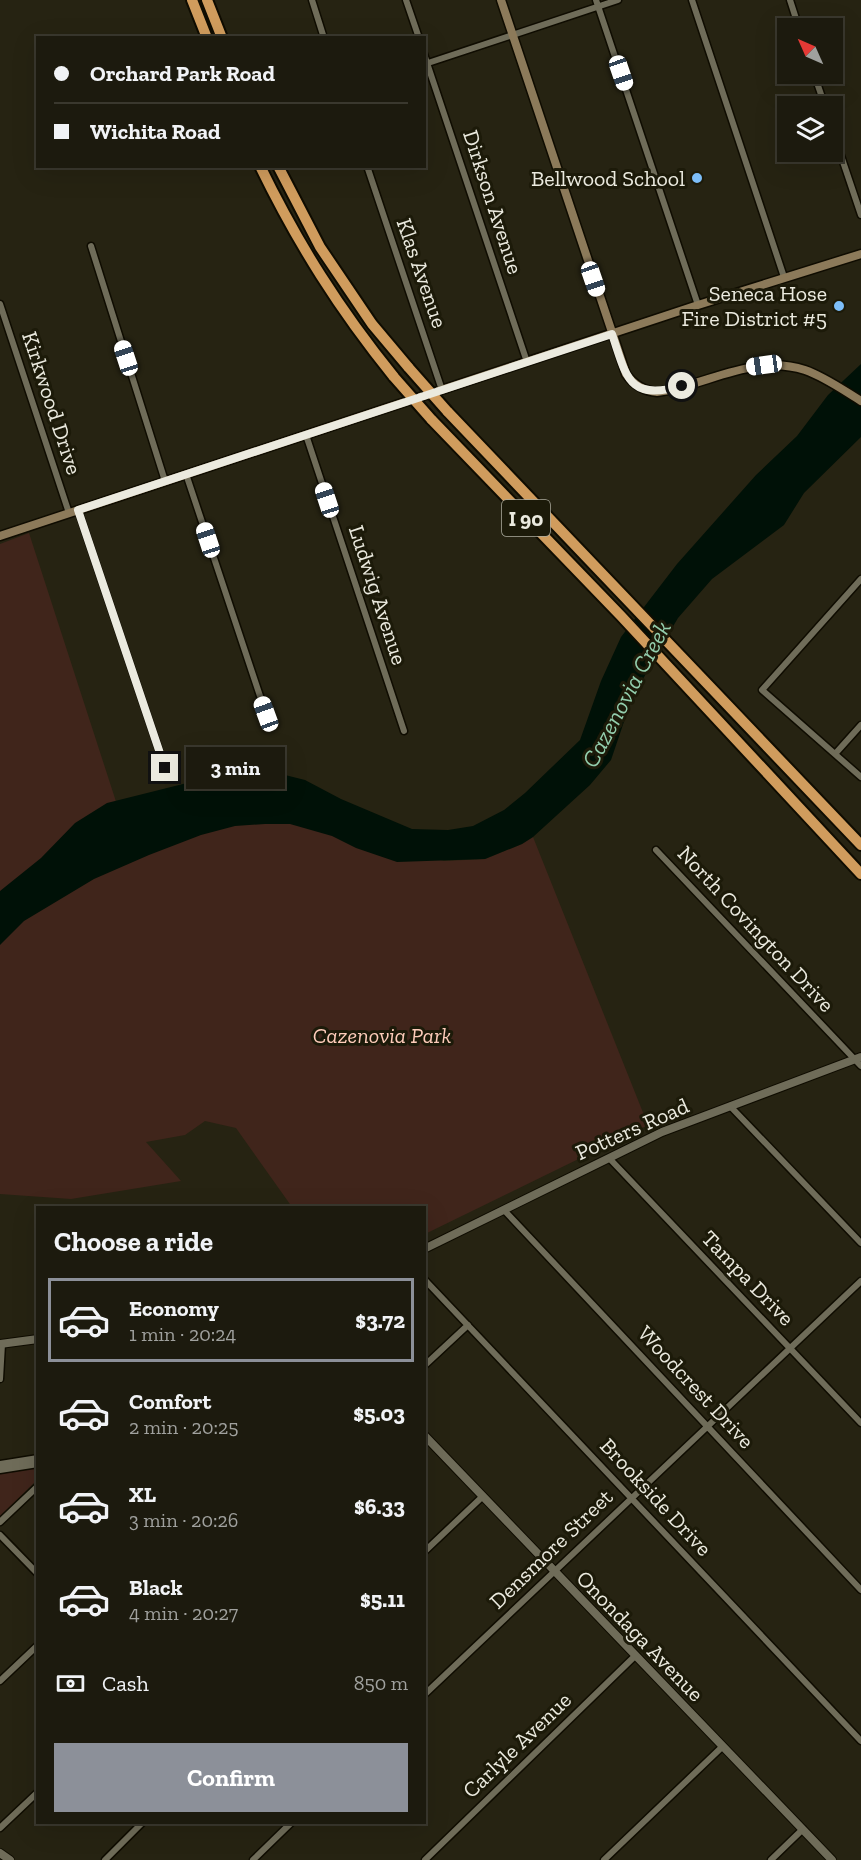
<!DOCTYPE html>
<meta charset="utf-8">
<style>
body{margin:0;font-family:"Zilla Slab",serif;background:#252317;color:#f1f3f6;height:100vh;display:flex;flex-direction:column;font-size:22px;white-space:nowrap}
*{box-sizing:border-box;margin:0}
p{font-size:20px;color:#a0a19e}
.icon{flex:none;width:33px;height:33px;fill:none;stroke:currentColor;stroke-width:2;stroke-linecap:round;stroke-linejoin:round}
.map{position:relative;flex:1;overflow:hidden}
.drawer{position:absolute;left:36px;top:1206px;width:390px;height:618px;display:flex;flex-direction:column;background:#1c1a0e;border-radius:0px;box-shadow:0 6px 24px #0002,0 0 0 2px #3a382e}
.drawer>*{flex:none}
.guide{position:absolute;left:36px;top:36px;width:390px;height:132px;border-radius:0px;box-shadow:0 6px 24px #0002,0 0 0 2px #3a382e;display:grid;align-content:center;height:132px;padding:0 18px;background:#1c1a0e}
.needle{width:39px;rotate:315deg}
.tools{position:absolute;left:777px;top:18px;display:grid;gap:12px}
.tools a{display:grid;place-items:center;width:66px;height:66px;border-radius:0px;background:#1c1a0e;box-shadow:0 6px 24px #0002,0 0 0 2px #3a382e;font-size:30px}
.end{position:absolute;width:27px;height:27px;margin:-14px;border:8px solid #ebeadf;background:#111;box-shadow:0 0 0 3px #111}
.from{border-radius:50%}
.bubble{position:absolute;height:42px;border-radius:0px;background:#1c1a0e;box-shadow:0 6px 24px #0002,0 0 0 2px #3a382e;font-size:20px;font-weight:700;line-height:42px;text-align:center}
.car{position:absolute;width:18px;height:36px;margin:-18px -9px;border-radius:8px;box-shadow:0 0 4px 2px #0007;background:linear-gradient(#fff 24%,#345 0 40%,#fff 0 76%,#345 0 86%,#fff 0)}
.guide b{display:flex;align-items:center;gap:21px;height:57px;font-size:22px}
.guide b+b{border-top:2px solid #3a382e}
.guide i{width:15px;height:15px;background:#f1f3f6}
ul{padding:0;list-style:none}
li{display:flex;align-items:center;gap:18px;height:84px;margin:0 12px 9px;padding:0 6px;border:3px solid transparent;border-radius:0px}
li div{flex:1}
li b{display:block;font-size:22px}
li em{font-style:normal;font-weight:700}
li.selected{border-color:#8c9099}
li>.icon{width:54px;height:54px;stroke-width:1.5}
h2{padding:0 18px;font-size:27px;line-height:72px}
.pay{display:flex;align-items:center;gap:15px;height:66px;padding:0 18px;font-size:22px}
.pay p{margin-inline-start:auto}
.action{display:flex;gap:12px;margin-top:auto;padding:12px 18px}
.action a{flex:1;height:69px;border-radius:0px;background:#8c9099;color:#fff;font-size:24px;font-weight:700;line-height:69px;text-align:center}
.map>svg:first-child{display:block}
</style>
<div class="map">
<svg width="861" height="1860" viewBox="0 0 861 1860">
<rect width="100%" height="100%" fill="#262312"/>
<path fill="#40251b" d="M29,533L121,817L299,818L444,861L485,859L522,844L533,837L648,1125L425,1234L424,1208L292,1207L236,1128L205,1121L185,1135L146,1142L181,1181L71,1199L0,1194V544Z
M37,1468V1480L0,1516V1473Z"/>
<path fill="#001107" d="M861,364V437L804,493L784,525L712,579L678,618L652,662L630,704L611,760L590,785L533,837L522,844L485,859L397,862L356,848L332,836L290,824H265L235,826L201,835L149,855L94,879L24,921L0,945V891L41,858L75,823L107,803L211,777L242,776L277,773L305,780L341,799L412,829L448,830L473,826L504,810L525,793L580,740L601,681L621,637L677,564L756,475L797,436L828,395Z"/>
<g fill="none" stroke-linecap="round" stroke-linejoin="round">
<defs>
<path id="minor" d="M312,0L324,38
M406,0L419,38
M596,0L698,305
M692,0L784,277
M790,0L799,28
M424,54L527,362
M425,64L618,0
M814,74L825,106
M832,129L861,215
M367,166L442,390
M91,246L165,481
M0,304L69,513
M306,435L404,731
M186,474L266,714
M78,510L165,768
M861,579L762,690L861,777
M835,754L861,725
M656,850L861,1066
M730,1106L861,1243
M609,1158L861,1423
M504,1210L861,1590
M424,1279L861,1741
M424,1366L468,1325
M0,1379L2,1344
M0,1464L38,1458
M0,1470L38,1464
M0,1522L38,1486
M0,1535L38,1574
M424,1552L482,1497
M0,1681L38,1645
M424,1695L861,1281
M0,1828L38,1792
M105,1860L143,1822
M253,1860L292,1822
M425,1860L635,1656
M604,1860L722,1747
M771,1860L803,1829"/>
<path id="tertiary" d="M424,1249L662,1132L861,1057
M0,1344L38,1339
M424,1435L832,1860
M0,1853L10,1860"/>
<path id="secondary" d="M501,0L626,374C634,385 643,391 657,392C706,386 753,353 805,370C825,377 843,390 861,401
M0,536L698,305L861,254"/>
<path id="motorway" d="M192,0L207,38
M207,0L222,38
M260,166C298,244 339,309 394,377
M278,166L320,247L372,324L409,368
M447,411L861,845
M431,419L621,616L861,874"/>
</defs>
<use href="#minor" stroke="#0f0c01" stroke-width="9"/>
<use href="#tertiary" stroke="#0f0c01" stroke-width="10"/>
<use href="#secondary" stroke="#0f0c01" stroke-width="11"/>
<use href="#motorway" stroke="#0f0c01" stroke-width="14"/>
<use href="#minor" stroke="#6f6c59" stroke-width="6"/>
<use href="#tertiary" stroke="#6f6c59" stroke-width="8"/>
<use href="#secondary" stroke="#8c7a5a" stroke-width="8"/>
<use href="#motorway" stroke="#d09c5d" stroke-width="10"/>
<defs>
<path id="motorway-bridge" d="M409,368L447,411
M394,377L431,419"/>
</defs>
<use href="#motorway-bridge" stroke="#0f0c01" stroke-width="14" stroke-linecap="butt"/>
<use href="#motorway-bridge" stroke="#d09c5d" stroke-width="10"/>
</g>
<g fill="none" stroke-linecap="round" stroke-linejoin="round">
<path stroke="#ebeadf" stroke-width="8" d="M165,768L78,510L612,334C627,378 628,401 682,386"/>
</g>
<g fill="#7dbef9" stroke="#1c1a09" stroke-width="2">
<circle cx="697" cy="178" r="6"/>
<circle cx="839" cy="306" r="6"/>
</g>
<g text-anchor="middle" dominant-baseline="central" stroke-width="6" stroke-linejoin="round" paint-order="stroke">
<rect fill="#1c1a09" stroke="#adac9f" stroke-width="1.5" x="502" y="500" width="48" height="36" rx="4.5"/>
<g font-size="21" font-weight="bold" fill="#ebeadf">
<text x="526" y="518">I 90</text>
</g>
<g font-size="22" fill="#ebeadf" stroke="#1c1a09" text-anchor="end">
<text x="685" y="178">Bellwood School</text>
<text x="827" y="293">Seneca Hose<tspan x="827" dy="25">Fire District #5</tspan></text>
</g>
<g font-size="22" fill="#ebeadf" stroke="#1c1a09">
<text transform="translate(493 202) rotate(72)">Dirkson Avenue</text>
<text transform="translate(422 273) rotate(71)">Klas Avenue</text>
<text transform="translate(52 403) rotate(72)">Kirkwood Drive</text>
<text transform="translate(378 595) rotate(72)">Ludwig Avenue</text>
<text transform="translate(756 929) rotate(47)">North Covington Drive</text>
<text transform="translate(632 1129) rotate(-24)">Potters Road</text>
<text transform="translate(748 1278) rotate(46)">Tampa Drive</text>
<text transform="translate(696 1387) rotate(47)">Woodcrest Drive</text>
<text transform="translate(656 1497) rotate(47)">Brookside Drive</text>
<text transform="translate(551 1549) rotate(-44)">Densmore Street</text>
<text transform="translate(640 1636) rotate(46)">Onondaga Avenue</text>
<text transform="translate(517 1745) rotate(-44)">Carlyle Avenue</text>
</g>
<g font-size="22" font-style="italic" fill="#feccba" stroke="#1c1a09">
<text x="382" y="1035">Cazenovia Park</text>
</g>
<g font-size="24" font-style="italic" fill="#93cead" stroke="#1c1a09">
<text transform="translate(626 694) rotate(-62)">Cazenovia Creek</text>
</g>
</g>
</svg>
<div class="tools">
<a><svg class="needle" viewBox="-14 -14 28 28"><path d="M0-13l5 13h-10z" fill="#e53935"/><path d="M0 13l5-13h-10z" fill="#a0a19e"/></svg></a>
<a><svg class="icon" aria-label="layers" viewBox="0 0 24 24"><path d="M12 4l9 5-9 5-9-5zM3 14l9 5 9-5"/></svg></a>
</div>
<i class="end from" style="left:682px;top:386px"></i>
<i class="end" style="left:165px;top:768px"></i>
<div class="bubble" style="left:186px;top:747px;width:99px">3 min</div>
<i class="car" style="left:621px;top:73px;rotate:161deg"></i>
<i class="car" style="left:593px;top:279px;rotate:161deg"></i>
<i class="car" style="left:126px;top:358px;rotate:342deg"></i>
<i class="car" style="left:764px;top:365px;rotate:262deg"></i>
<i class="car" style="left:327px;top:500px;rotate:342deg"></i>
<i class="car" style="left:208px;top:540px;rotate:342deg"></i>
<i class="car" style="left:266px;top:714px;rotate:340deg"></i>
<div class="guide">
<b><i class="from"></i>Orchard Park Road</b>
<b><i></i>Wichita Road</b>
</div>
<section class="drawer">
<h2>Choose a ride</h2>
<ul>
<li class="selected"><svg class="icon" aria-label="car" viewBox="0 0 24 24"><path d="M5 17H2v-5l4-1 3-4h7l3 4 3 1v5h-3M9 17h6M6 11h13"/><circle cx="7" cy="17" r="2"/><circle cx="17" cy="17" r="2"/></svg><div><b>Economy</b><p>1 min · 20:24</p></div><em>$3.72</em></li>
<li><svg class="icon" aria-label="car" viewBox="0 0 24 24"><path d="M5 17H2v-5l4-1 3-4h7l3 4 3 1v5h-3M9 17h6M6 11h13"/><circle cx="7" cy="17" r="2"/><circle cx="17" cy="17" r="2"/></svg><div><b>Comfort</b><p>2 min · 20:25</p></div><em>$5.03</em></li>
<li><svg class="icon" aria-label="car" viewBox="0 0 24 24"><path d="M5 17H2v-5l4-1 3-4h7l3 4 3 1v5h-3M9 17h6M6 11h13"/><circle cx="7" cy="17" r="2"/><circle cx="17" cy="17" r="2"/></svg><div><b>XL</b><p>3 min · 20:26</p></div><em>$6.33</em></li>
<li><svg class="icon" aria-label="car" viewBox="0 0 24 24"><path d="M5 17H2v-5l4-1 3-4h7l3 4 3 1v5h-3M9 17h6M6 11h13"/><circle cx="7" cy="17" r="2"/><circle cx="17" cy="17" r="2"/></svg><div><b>Black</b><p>4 min · 20:27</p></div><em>$5.11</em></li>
</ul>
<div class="pay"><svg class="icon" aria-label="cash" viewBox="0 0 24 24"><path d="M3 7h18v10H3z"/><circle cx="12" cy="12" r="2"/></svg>Cash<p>850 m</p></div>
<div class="action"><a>Confirm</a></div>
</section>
</div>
